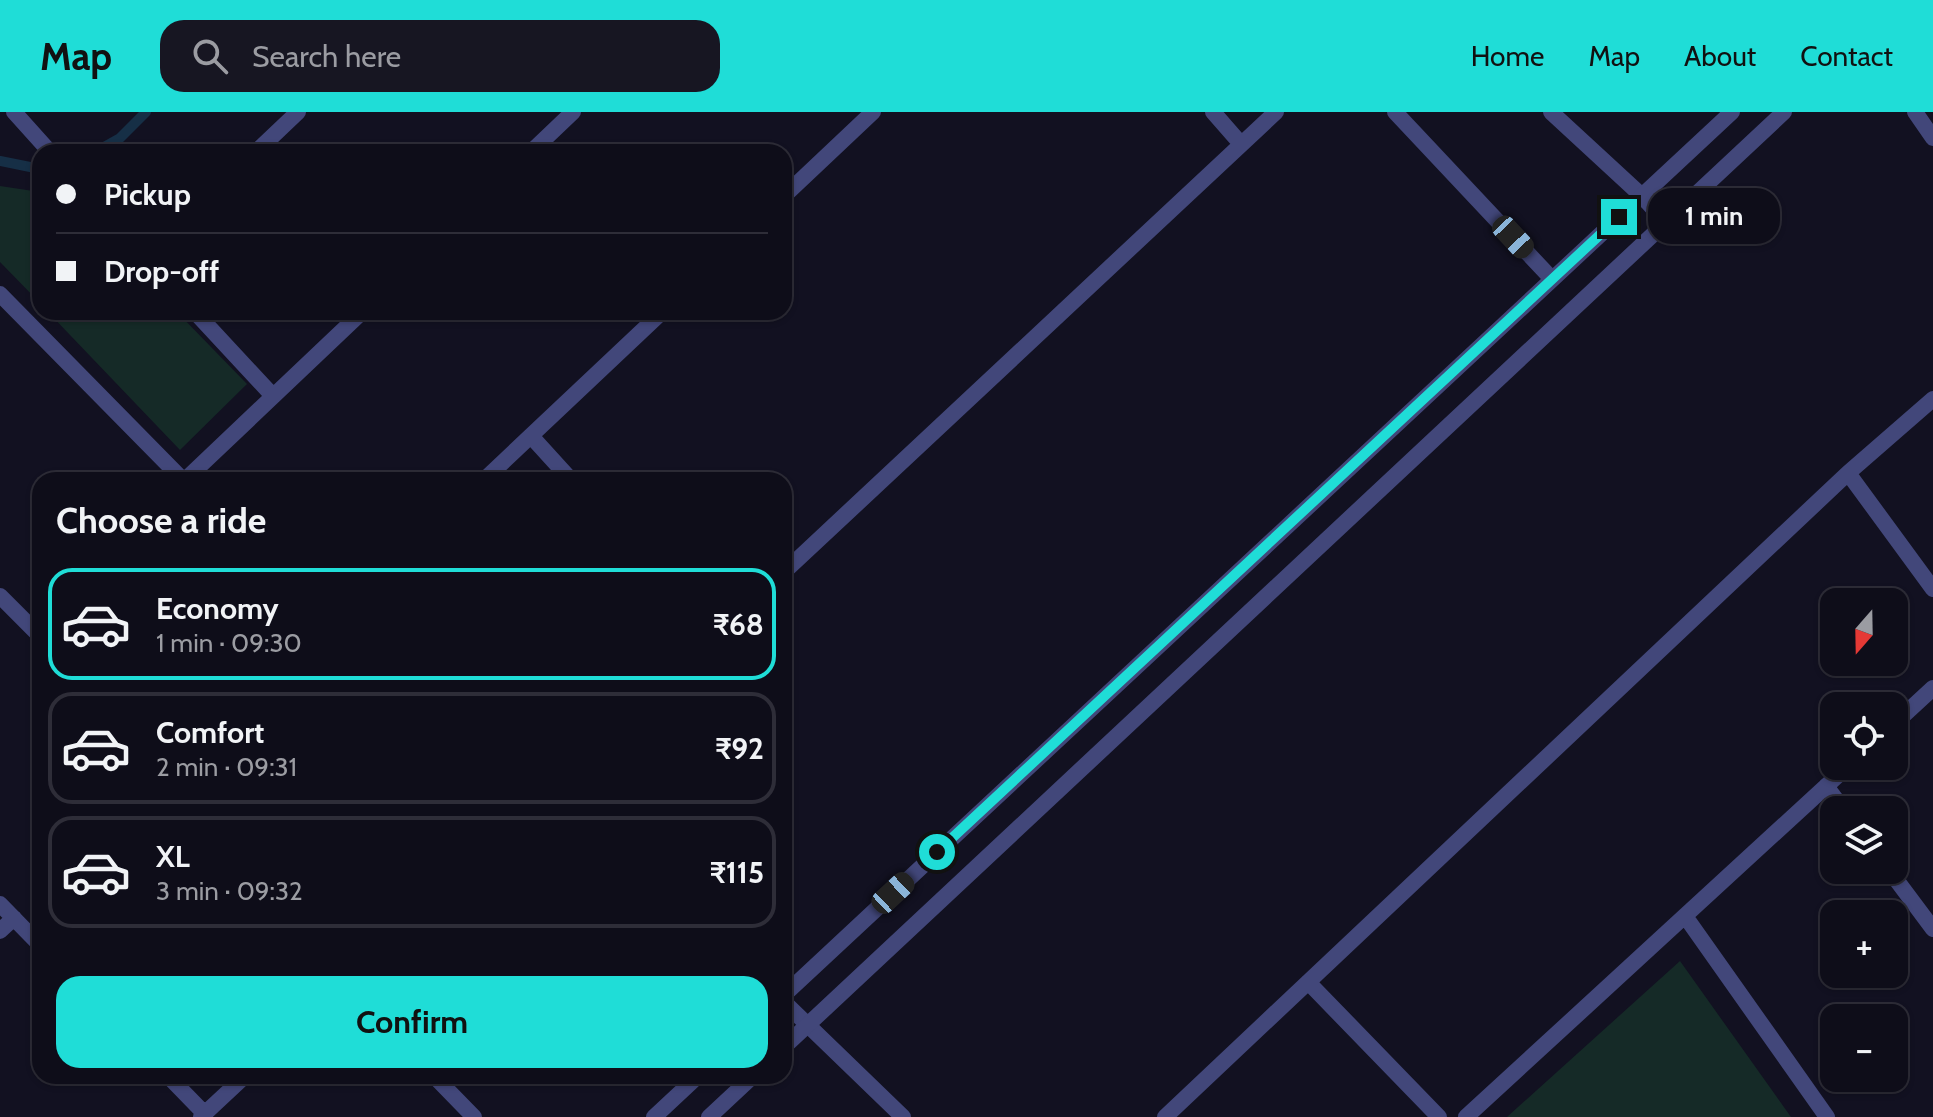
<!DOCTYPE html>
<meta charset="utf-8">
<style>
body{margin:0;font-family:Cabin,sans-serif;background:#171622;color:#f1f3f6;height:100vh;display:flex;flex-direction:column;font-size:30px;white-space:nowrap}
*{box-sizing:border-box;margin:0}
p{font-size:26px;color:#9b9ca2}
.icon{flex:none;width:44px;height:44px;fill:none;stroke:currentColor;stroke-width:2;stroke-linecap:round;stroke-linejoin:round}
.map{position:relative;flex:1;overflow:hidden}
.drawer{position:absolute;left:32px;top:360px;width:760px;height:612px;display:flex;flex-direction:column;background:#0e0d19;border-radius:24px;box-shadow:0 2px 6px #0004,0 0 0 2px #2e2d38}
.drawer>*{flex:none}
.guide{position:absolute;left:32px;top:32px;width:760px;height:176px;border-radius:24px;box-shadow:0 2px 6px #0004,0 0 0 2px #2e2d38;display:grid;align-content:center;height:176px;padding:0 24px;background:#0e0d19}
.needle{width:52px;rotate:200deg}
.buttons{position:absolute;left:1820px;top:476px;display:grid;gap:16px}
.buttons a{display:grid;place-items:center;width:88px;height:88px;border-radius:16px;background:#0e0d19;box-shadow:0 2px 6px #0004,0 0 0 2px #2e2d38;font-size:40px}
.end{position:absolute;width:36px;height:36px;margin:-18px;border:10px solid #1fddd7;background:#111;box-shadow:0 0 0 4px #111}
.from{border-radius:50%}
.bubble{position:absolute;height:56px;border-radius:24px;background:#0e0d19;box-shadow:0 2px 6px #0004,0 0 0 2px #2e2d38;font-size:26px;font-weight:800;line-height:56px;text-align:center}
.car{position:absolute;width:24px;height:48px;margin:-24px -12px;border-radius:10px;box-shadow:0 0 6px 2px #0007;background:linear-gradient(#222 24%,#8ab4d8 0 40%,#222 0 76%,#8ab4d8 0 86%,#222 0)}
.guide b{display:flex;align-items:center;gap:28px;height:76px;font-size:30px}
.guide b+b{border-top:2px solid #2e2d38}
.guide i{width:20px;height:20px;background:#f1f3f6}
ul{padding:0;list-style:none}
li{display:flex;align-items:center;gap:24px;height:112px;margin:0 16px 12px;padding:0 8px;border:4px solid #2e2d38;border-radius:24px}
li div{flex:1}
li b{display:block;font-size:30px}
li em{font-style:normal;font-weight:800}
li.on{border-color:#1fddd7}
li>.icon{width:72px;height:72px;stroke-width:1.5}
h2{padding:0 24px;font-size:36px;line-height:96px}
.cta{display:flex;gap:16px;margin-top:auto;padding:16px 24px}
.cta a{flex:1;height:92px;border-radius:24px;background:#1fddd7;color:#111;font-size:32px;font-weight:800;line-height:92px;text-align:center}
header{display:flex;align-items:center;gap:48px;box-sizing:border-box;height:112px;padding:0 40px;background:#1fddd7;color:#111}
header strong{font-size:38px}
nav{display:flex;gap:44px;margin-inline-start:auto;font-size:28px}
.search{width:560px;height:72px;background:#171622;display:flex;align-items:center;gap:20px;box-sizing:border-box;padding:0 28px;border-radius:24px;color:#9b9ca2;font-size:30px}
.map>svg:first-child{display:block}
</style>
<header>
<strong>Map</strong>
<div class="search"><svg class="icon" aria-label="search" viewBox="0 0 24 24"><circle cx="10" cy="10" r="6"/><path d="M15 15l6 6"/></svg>Search here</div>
<nav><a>Home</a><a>Map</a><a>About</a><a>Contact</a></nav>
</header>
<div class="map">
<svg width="1933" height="1005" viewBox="0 0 1933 1005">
<rect width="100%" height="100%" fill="#121121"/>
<path fill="#152a27" d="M0,74L40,80V191L0,150Z
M48,200H177L247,272L180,338Z
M1680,849L1791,1005H1507Z"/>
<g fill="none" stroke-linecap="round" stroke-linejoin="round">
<path stroke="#162f46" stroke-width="10" d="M95,40L120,26L146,0
M0,49L40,57"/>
<path stroke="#42477a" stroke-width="16" d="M14,0L50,40
M1213,0L1241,32
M1395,0L1552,167
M1551,0L1642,84L1665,110
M256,40L298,0
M531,40L573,0
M784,84L873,0
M0,182L183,368
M195,200L273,284
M531,324L571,368
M1848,361L1933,477
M185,368L362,200
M484,368L662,200
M784,460L1276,0
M0,484L40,524
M1894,612L1933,576
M1826,674L1844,698
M1889,758L1933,817
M0,792L40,833
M1685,804L1827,1005
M0,819L14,806
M1308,870L1439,1005
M784,890L903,1005
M168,964L205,1002
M434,964L474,1005
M201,1005L245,964
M1165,1005L1848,361L1933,287
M1466,1005L1848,654"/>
<path stroke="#42477a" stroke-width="16" d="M1915,0L1933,26
M784,883L1732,0
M784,935L1784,0
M654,1005L698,964
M709,1005L753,964"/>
</g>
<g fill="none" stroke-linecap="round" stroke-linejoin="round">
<path stroke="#1fddd7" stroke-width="10" d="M937,740L1619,105"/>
</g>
</svg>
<div class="buttons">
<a><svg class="needle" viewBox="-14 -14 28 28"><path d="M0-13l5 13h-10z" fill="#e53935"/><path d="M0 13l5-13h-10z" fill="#9b9ca2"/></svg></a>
<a><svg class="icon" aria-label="locate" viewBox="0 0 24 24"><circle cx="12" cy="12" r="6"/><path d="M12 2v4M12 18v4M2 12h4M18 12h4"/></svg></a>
<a><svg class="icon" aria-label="layers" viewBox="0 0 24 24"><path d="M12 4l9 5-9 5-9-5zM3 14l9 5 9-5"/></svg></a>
<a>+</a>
<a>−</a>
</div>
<i class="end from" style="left:937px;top:740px"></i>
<i class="end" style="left:1619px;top:105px"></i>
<div class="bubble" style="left:1648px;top:76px;width:132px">1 min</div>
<i class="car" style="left:1513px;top:125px;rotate:137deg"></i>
<i class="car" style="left:893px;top:781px;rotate:47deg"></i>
<div class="guide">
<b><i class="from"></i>Pickup</b>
<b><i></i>Drop-off</b>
</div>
<section class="drawer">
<h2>Choose a ride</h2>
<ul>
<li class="on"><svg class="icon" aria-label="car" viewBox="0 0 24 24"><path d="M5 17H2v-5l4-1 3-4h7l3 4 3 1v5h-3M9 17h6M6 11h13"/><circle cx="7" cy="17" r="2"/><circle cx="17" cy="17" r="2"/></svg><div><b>Economy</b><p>1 min · 09:30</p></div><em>₹68</em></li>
<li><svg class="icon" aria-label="car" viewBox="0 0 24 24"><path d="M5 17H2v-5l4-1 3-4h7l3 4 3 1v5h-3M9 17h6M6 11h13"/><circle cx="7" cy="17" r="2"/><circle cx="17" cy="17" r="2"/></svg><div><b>Comfort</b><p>2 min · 09:31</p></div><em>₹92</em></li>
<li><svg class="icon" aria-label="car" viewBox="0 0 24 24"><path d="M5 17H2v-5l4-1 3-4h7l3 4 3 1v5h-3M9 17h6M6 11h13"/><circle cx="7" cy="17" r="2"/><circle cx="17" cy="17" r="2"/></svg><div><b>XL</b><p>3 min · 09:32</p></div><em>₹115</em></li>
</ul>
<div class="cta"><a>Confirm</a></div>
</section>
</div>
